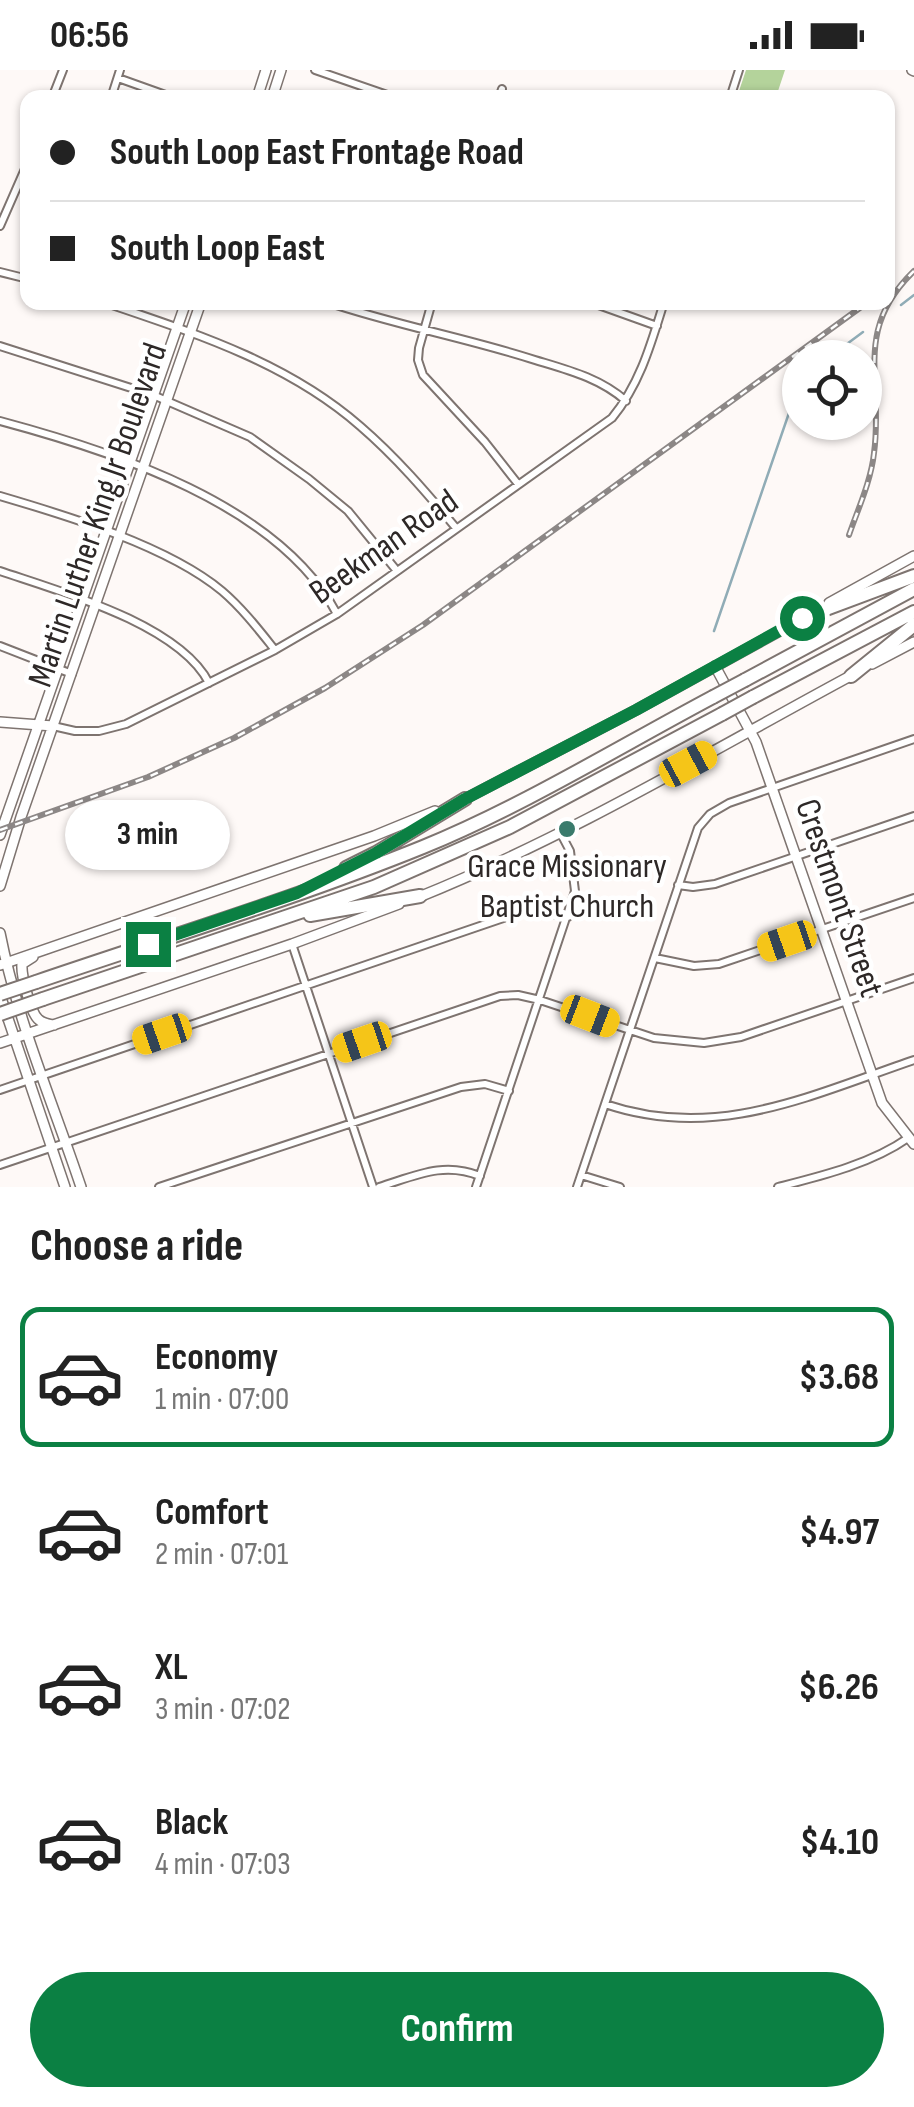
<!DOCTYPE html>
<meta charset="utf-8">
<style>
body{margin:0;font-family:"Sofia Sans Condensed",sans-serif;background:#f6f6f6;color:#222;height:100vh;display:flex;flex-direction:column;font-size:38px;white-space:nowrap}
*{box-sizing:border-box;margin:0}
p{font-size:32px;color:#767676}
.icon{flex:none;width:55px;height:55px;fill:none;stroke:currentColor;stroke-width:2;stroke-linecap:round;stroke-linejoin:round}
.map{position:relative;height:1117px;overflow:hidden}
.side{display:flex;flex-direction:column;background:#fff;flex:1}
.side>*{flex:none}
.guide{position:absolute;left:20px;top:20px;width:875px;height:220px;border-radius:20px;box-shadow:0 2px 8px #0004;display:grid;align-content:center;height:220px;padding:0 30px;background:#fff}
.tools{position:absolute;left:782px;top:270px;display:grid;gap:20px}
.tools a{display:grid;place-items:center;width:100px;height:100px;border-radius:50%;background:#fff;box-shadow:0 2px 8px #0004;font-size:50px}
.end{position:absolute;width:45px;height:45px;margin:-22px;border:12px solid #0b8043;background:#fff;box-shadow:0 0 0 5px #fff}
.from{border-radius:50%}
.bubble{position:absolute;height:70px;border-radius:35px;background:#fff;box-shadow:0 2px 8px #0004;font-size:32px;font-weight:700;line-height:70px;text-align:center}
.car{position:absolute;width:30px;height:60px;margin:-30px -15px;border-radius:12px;box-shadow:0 0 8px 2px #0007;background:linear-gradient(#f5c518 24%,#345 0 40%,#f5c518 0 76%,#345 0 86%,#f5c518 0)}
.guide b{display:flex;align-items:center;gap:35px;height:95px;font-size:38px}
.guide b+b{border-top:2px solid #e0e0e0}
.guide i{width:25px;height:25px;background:#222}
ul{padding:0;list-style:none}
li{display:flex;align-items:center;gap:30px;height:140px;margin:0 20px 15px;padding:0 10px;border:5px solid transparent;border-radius:20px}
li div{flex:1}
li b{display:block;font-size:38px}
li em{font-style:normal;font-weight:700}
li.active{border-color:#0b8043}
li>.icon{width:90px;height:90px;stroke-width:1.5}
h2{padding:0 30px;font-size:45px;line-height:120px}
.primary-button{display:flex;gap:20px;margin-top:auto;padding:20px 30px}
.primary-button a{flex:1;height:115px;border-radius:60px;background:#0b8043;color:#fff;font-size:40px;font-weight:700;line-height:115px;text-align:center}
.status{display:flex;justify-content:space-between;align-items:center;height:70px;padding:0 50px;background:#fff;direction:ltr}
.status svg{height:28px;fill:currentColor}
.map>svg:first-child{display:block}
</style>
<div class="status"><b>06:56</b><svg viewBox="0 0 49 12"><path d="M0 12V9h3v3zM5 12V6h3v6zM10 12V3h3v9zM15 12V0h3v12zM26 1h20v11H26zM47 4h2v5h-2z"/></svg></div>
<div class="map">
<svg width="914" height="1117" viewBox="0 0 914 1117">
<rect width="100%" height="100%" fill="#fef9f7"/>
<path fill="#b4d39b" d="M746,0H785L776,27H737Z"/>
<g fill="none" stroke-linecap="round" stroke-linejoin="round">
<path stroke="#90acb6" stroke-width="2.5" d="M901,235L914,225
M828,288L863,262
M714,561L800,311"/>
<defs>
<path id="street" d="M315,0L396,28
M118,8L174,28
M52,28L63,0
M111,28L120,0
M499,28L502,19
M730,28L739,0
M0,156L28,92
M0,202L28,209
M103,232C194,263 287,292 360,356C396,387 426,422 456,458
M327,232C395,255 467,268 535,290C568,300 600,308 626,331
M432,232L419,278L418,290L423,305L485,372L518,414
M590,232L657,256
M0,276L153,325L250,367L309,409L348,441L397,501
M0,351C112,381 279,434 337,544
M0,426C68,446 168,476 222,521C242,538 259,560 275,580
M0,501C59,521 179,554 209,613
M0,576L72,604
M53,656L75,661H99L126,654L275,580L337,544L612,348C640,314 651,274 664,232
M678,815L693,817L715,814L914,746
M292,874L373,1117
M655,888L694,896L719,894L914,828
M0,1020L521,842L539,841L568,847
M605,1034C716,1072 811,1025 914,990
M0,1095L500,926L518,925L540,930L654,968L704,973L741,967L914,908
M581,1105L620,1117
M159,1117L461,1017L485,1014L509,1021
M379,1117C415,1106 443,1091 480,1106
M476,1117L575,821L570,781L560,762
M577,1117L698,758L710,744L729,733L914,669
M778,1117C821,1106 871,1094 908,1068"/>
<path id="secondary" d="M912,0L914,1
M257,28L266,0
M272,28L281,0
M829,533L914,486
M872,594L914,572
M715,596L756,672L882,1033L914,1074
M0,652L53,656
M463,730L636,640L807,546
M0,765L186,232
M0,816L21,747L201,232
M419,827C570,766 711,681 854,604
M0,863C17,950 53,1033 81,1117
M33,887L22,894C21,905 30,941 38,949C43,954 48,954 54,955
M0,895L374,766L435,741
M0,925L65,1117
M0,973L292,874L399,834"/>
<path id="highway" d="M802,548L914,506
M851,606L914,555
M745,610L914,519
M753,627L914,542
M346,798L376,783L465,729
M310,845L420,826
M36,912C165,868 297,828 423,777C523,736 617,678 713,627
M43,929L374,817L510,757L722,644"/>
</defs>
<use href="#street" stroke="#7e7470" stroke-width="10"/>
<use href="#secondary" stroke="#7e7470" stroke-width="12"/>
<use href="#highway" stroke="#7e7470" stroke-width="16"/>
<use href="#street" stroke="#fff" stroke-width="6"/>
<use href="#secondary" stroke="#fff" stroke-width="9"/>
<use href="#highway" stroke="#fff" stroke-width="12"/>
<defs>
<path id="rail" d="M849,465C858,439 871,411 874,383C884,310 852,261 914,201
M0,760L148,707L234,668L325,618L423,555L868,232"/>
</defs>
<use href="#rail" stroke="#8c8786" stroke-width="6"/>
<use href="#rail" stroke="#fff" stroke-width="2.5" stroke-dasharray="8" stroke-linecap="butt"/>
<defs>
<path id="highway-bridge" d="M713,627L745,610
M722,644L753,627
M0,924L36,912
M0,944L43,929"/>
</defs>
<use href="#highway-bridge" stroke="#7e7470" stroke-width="16" stroke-linecap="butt"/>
<use href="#highway-bridge" stroke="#fff" stroke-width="12"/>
</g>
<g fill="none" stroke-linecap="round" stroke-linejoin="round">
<path stroke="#0b8043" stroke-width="12" d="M148,874L297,823L376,783L465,729L636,640L802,548"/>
</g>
<circle fill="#3a7b6c" stroke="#fff" stroke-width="4" cx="567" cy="759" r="10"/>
<g text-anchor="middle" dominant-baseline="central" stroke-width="9" stroke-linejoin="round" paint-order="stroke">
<g font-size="35" fill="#2d2827" stroke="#fff">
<text transform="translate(98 445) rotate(-71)">Martin Luther King Jr Boulevard</text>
<text transform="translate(384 477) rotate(-35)">Beekman Road</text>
<text transform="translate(839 828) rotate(71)">Crestmont Street</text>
</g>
<g font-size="35" fill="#2d2827" stroke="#fff">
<text x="567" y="796">Grace Missionary<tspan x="567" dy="40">Baptist Church</tspan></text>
</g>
</g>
</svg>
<div class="tools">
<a><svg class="icon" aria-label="locate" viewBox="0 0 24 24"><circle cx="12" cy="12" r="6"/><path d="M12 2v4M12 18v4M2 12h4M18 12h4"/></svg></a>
</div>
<i class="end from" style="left:802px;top:548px"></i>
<i class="end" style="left:148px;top:874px"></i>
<div class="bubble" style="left:65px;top:730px;width:165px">3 min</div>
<i class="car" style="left:688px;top:694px;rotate:62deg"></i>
<i class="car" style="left:787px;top:871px;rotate:251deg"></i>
<i class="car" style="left:590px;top:946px;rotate:111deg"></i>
<i class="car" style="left:162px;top:964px;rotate:251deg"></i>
<i class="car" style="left:362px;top:972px;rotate:251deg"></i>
<div class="guide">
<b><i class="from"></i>South Loop East Frontage Road</b>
<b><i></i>South Loop East</b>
</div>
</div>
<section class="side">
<h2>Choose a ride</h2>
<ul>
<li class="active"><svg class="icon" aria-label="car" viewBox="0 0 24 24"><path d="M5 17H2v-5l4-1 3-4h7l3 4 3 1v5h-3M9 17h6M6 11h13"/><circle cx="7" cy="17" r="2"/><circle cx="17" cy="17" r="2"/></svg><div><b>Economy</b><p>1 min · 07:00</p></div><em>$3.68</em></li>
<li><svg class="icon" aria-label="car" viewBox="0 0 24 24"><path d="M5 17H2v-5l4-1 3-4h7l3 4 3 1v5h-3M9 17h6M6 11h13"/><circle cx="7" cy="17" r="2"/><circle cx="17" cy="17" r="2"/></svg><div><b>Comfort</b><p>2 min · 07:01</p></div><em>$4.97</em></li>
<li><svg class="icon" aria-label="car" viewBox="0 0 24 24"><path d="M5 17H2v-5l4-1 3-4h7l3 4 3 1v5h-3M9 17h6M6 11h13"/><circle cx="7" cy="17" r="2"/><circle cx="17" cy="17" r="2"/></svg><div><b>XL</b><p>3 min · 07:02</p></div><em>$6.26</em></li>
<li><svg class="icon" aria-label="car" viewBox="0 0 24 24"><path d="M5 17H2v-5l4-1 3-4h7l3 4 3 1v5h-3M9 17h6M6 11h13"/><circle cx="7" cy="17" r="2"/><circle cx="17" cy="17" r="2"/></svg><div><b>Black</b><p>4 min · 07:03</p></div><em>$4.10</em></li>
</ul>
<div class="primary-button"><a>Confirm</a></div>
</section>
